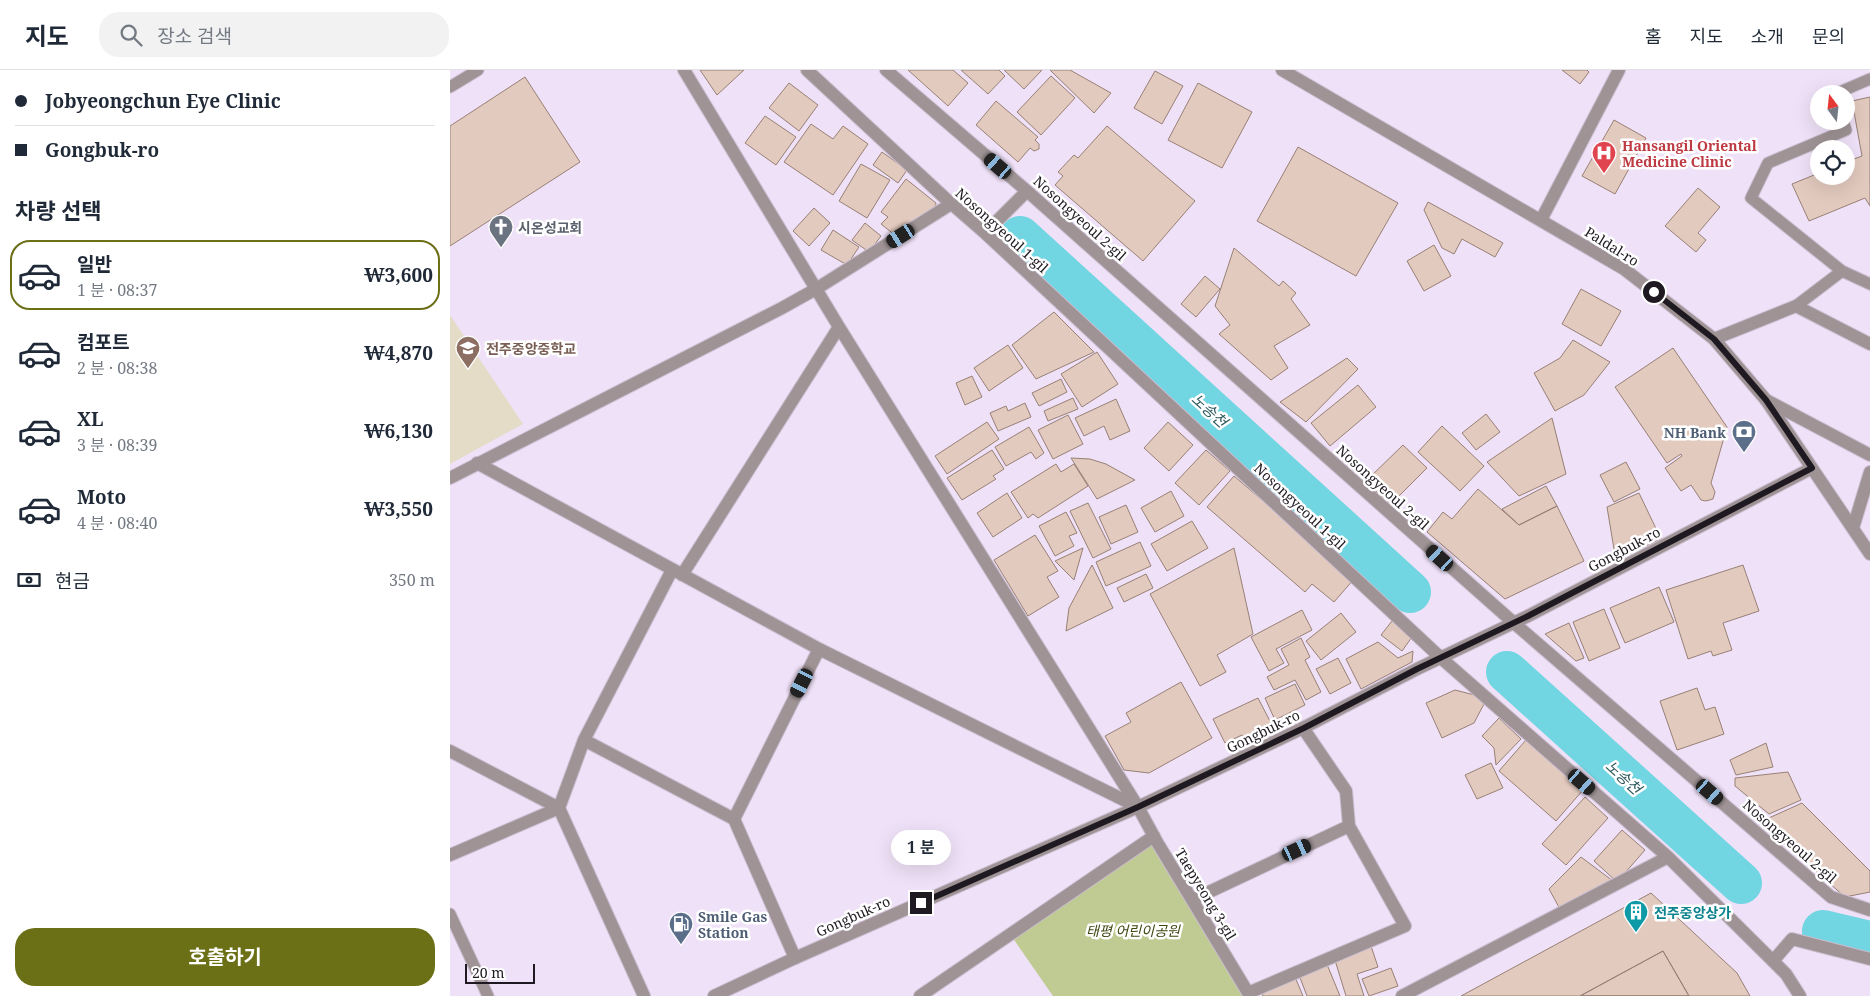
<!DOCTYPE html>
<html lang="ko">
<meta charset="utf-8">
<style>
body{margin:0;font-family:"Noto Serif","Noto Sans KR",serif;background:#f2f2f3;color:#1f2937;height:100vh;display:flex;flex-direction:column;font-size:19px;white-space:nowrap}
*{box-sizing:border-box;margin:0}
p{font-size:16px;color:#747a83}
.icon{flex:none;width:28px;height:28px;fill:none;stroke:currentColor;stroke-width:2;stroke-linecap:round;stroke-linejoin:round}
.map{position:relative;flex:1;overflow:hidden}
.sheet{display:flex;flex-direction:column;background:#fff;width:450px}
.sheet>*{flex:none}
.hud{display:grid;align-content:center;height:110px;padding:0 15px;background:#fff}
.needle{width:32px;rotate:345deg}
.controls{position:absolute;left:1360px;top:15px;display:grid;gap:10px}
.controls a{display:grid;place-items:center;width:45px;height:45px;border-radius:50%;background:#fff;box-shadow:0 5px 20px #0002;font-size:25px}
.scale{position:absolute;left:15px;bottom:12px;width:70px;box-sizing:border-box;padding-left:5px;border:2px solid #1f1a21;border-top:0;font-size:14px;line-height:18px;white-space:nowrap;color:#1f1a21;-webkit-text-stroke:4px #fff;paint-order:stroke}
.end{position:absolute;width:22px;height:22px;margin:-11px;border:6px solid #1f1a21;background:#fff;box-shadow:0 0 0 2px #fff}
.from{border-radius:50%}
.bubble{position:absolute;height:35px;border-radius:18px;background:#fff;box-shadow:0 5px 20px #0002;font-size:16px;font-weight:700;line-height:35px;text-align:center}
.car{position:absolute;width:15px;height:30px;margin:-15px -8px;border-radius:6px;box-shadow:0 0 4px 1px #0007;background:linear-gradient(#222 24%,#8ab4d8 0 40%,#222 0 76%,#8ab4d8 0 86%,#222 0)}
.hud b{display:flex;align-items:center;gap:18px;height:48px;font-size:19px}
.hud b+b{border-top:1px solid #e0e1e3}
.hud i{width:12px;height:12px;background:#1f2937}
ul{padding:0;list-style:none}
li{display:flex;align-items:center;gap:15px;height:70px;margin:0 10px 8px;padding:0 5px;border:2px solid transparent;border-radius:20px}
li div{flex:1}
li b{display:block;font-size:19px}
li em{font-style:normal;font-weight:700}
li.selected{border-color:#6b6f15}
li>.icon{width:45px;height:45px;stroke-width:1.5}
h2{padding:0 15px;font-size:22px;line-height:60px}
.pay{display:flex;align-items:center;gap:12px;height:55px;padding:0 15px;font-size:19px}
.pay p{margin-inline-start:auto}
.primary-button{display:flex;gap:10px;margin-top:auto;padding:10px 15px}
.primary-button a{flex:1;height:58px;border-radius:20px;background:#6b6f15;color:#fff;font-size:20px;font-weight:700;line-height:58px;text-align:center}
header{display:flex;align-items:center;gap:30px;box-sizing:border-box;height:70px;padding:0 25px;background:#fff;border-bottom:1px solid #e0e1e3}
header strong{font-size:24px}
nav{display:flex;gap:28px;margin-inline-start:auto;font-size:18px}
.search{width:350px;height:45px;background:#f2f2f3;display:flex;align-items:center;gap:12px;box-sizing:border-box;padding:0 18px;border-radius:20px;color:#747a83;font-size:19px}
main{display:flex;flex:1;min-height:0}
.map>svg:first-child{display:block}
</style>
<header>
<strong>지도</strong>
<div class="search"><svg class="icon" aria-label="search" viewBox="0 0 24 24"><circle cx="10" cy="10" r="6"/><path d="M15 15l6 6"/></svg>장소 검색</div>
<nav><a>홈</a><a>지도</a><a>소개</a><a>문의</a></nav>
</header>
<main>
<section class="sheet">
<div class="hud">
<b><i class="from"></i>Jobyeongchun Eye Clinic</b>
<b><i></i>Gongbuk-ro</b>
</div>
<h2>차량 선택</h2>
<ul>
<li class="selected"><svg class="icon" aria-label="car" viewBox="0 0 24 24"><path d="M5 17H2v-5l4-1 3-4h7l3 4 3 1v5h-3M9 17h6M6 11h13"/><circle cx="7" cy="17" r="2"/><circle cx="17" cy="17" r="2"/></svg><div><b>일반</b><p>1 분 · 08:37</p></div><em>₩3,600</em></li>
<li><svg class="icon" aria-label="car" viewBox="0 0 24 24"><path d="M5 17H2v-5l4-1 3-4h7l3 4 3 1v5h-3M9 17h6M6 11h13"/><circle cx="7" cy="17" r="2"/><circle cx="17" cy="17" r="2"/></svg><div><b>컴포트</b><p>2 분 · 08:38</p></div><em>₩4,870</em></li>
<li><svg class="icon" aria-label="car" viewBox="0 0 24 24"><path d="M5 17H2v-5l4-1 3-4h7l3 4 3 1v5h-3M9 17h6M6 11h13"/><circle cx="7" cy="17" r="2"/><circle cx="17" cy="17" r="2"/></svg><div><b>XL</b><p>3 분 · 08:39</p></div><em>₩6,130</em></li>
<li><svg class="icon" aria-label="car" viewBox="0 0 24 24"><path d="M5 17H2v-5l4-1 3-4h7l3 4 3 1v5h-3M9 17h6M6 11h13"/><circle cx="7" cy="17" r="2"/><circle cx="17" cy="17" r="2"/></svg><div><b>Moto</b><p>4 분 · 08:40</p></div><em>₩3,550</em></li>
</ul>
<div class="pay"><svg class="icon" aria-label="cash" viewBox="0 0 24 24"><path d="M3 7h18v10H3z"/><circle cx="12" cy="12" r="2"/></svg>현금<p>350 m</p></div>
<div class="primary-button"><a>호출하기</a></div>
</section>
<div class="map">
<svg width="1420" height="926" viewBox="0 0 1420 926">
<rect width="100%" height="100%" fill="#efe1f7"/>
<path fill="#e5dcc7" d="M0,245L73,354L0,394Z"/>
<path fill="#bfcb92" d="M704,766L800,926H603L560,864Z"/>
<g fill="none" stroke-linecap="round" stroke-linejoin="round">
<path stroke="#72d5e2" stroke-width="7" d="M560,158L570,167"/>
<path stroke="#72d5e2" stroke-width="42" d="M570,167L960,522
M1057,602L1291,813
M1373,861L1420,872"/>
</g>
<path fill="#e3cabf" stroke="#988076" d="M250,0H294L267,25Z
M458,0H503L518,13L498,36Z
M511,0H549L555,6L538,24Z
M554,0H592L574,19Z
M600,0H620L661,23L644,43Z
M1112,0H1137L1139,2L1130,14Z
M705,1L733,16L712,54L684,38Z
M601,6L625,28L591,65L567,42Z
M75,7L130,92L0,176V56Z
M339,13L368,35L349,61L319,38Z
M748,13L802,42L772,98L718,70Z
M1420,27V136L1415,128L1359,151L1342,114L1369,103V106H1396V92L1412,86L1402,31Z
M546,31L588,67L585,70L589,74V79L584,81L580,78L568,92L526,55Z
M315,46L346,67L326,95L295,73Z
M1164,50L1196,68L1165,124L1132,106Z
M361,54L383,69L393,56L418,74L383,125L334,92Z
M657,56L745,131L693,191L605,115L613,106L608,102L624,85L628,88Z
M848,77L948,133L906,206L807,151Z
M432,82L457,100L448,113L423,95Z
M411,94L440,110L417,148L389,131Z
M456,109L486,133L485,141L446,166L431,154L438,147L431,142Z
M1248,118L1270,137L1248,163L1256,170L1246,182L1215,156Z
M978,132L1053,173L1045,187L1012,169L1004,184L992,178L974,140Z
M364,138L380,153L359,176L343,161Z
M415,153L431,166L419,182L402,170Z
M383,160L409,177L397,195L371,180Z
M984,175L1001,206L974,221L957,191Z
M784,178L829,216L833,211L846,223L841,229L860,255L824,276L838,298L821,310L769,264L780,255L765,236Z
M755,206L770,219L746,247L731,234Z
M1131,219L1171,241L1151,276L1112,254Z
M604,242L644,282L586,309L562,275Z
M1123,270L1160,292L1134,325L1105,341L1084,303L1110,288Z
M558,275L573,298L539,321L524,298Z
M1223,278L1277,357L1261,413L1265,422L1263,429L1256,431L1251,430L1241,415L1231,421L1215,398L1232,386L1231,384L1217,393L1165,317Z
M647,282L668,314L632,337L611,304Z
M897,288L908,299L856,352L830,332Z
M522,306L532,327L515,335L506,313Z
M611,309L617,322L589,336L582,323Z
M908,315L926,337L880,376L861,353Z
M623,328L628,339L598,351L594,341Z
M666,329L680,361L660,370L654,356L634,366L625,348Z
M575,333L581,347L548,361L540,343L556,336L558,341Z
M1036,344L1050,362L1026,380L1012,363Z
M618,345L633,374L603,389L588,360Z
M1102,348L1116,404L1069,426L1037,392Z
M537,352L549,369L497,404L485,386Z
M718,352L743,375L719,401L694,378Z
M992,356L1034,396L1010,421L968,382Z
M579,357L594,383L586,389L581,382L556,396L545,377Z
M953,375L977,398L940,435L916,411Z
M542,380L554,399L543,406L546,409L512,430L497,408Z
M756,380L780,401L749,435L725,413Z
M621,388L640,389L656,394L685,410L647,429Z
M1176,392L1190,419L1164,432L1150,405Z
M606,394L611,402L624,394L638,416L588,448L583,444L578,448L561,422Z
M784,406L904,509L884,532L862,514L855,522L757,437Z
M1096,416L1107,436L1069,455L1052,439Z
M1028,419L1069,455L1107,436L1134,491L1055,529L977,462L993,442L1002,449Z
M721,421L734,446L705,462L691,438Z
M557,423L572,448L543,467L527,443Z
M1189,423L1211,469L1169,488L1165,485L1157,437Z
M638,433L661,479L643,488L620,441Z
M676,435L688,462L661,474L649,447Z
M616,442L627,463L619,466L624,476L605,486L589,456Z
M742,451L758,478L717,501L701,474Z
M585,465L608,501L597,507L609,527L578,546L544,490Z
M690,472L701,496L656,516L646,492Z
M633,478L624,510L605,491Z
M784,478L803,564L767,585L776,602L750,616L700,524Z
M642,495L663,538L616,561L619,538Z
M1293,495L1309,541L1273,553L1282,580L1263,586L1261,581L1238,589L1216,520Z
M696,504L703,518L674,532L667,518Z
M1209,517L1224,552L1175,573L1160,538Z
M1154,539L1170,578L1139,591L1123,552Z
M852,540L862,560L826,579L834,593L819,601L801,567Z
M891,543L906,562L871,590L856,571Z
M942,551L962,567L952,581L931,565Z
M1119,553L1134,588L1126,591L1095,564Z
M851,568L860,587L855,590L871,622L856,630L845,610L824,620L817,607L839,595L831,579Z
M928,572L948,588L963,581L962,592L911,619L896,589Z
M888,588L901,613L880,624L866,599Z
M731,612L762,668L699,703L674,700L655,666L681,652L676,643Z
M845,614L855,635L825,650L815,628Z
M1247,618L1255,640L1265,637L1274,664L1227,680L1210,631Z
M1005,620L1032,627L1034,634L1024,653L992,668L976,633Z
M808,628L822,655L794,669L792,665L775,673L763,649Z
M1049,648L1071,669L1046,695L1044,678L1032,666Z
M1076,670L1133,720L1106,751L1049,701Z
M1316,673L1323,697L1286,705L1280,690Z
M1041,693L1053,718L1027,729L1015,705Z
M1338,702L1351,730L1319,744L1285,716V708Z
M1135,727L1158,748L1116,795L1092,774Z
M1352,733L1420,801V822L1395,827L1310,752Z
M1172,760L1195,780L1167,812L1144,791Z
M1131,787L1163,811L1110,839L1099,819Z
M1201,823L1287,903L1300,926H1011Z
M921,876L928,897L907,904L914,926H896L884,887Z
M1213,881L1239,926H1130Z
M1213,881L1239,926H1130Z
M876,892L890,926H857L849,905Z
M941,898L948,916L919,926L912,909Z
M845,907L853,926H813L812,924Z"/>
<g fill="none" stroke-linecap="round" stroke-linejoin="round">
<defs>
<path id="service" d="M0,17L28,0
M1385,24L1420,9
M1393,51L1396,60L1318,93L1301,128L1392,201L1420,214
M1346,236L1392,201
M0,844L38,926"/>
<path id="minor" d="M234,0L389,257L688,737L707,772L800,926
M357,0L496,129L535,163L991,588L1218,787L1336,904L1350,926
M436,0L577,121L1064,553L1381,827L1420,840
M1091,150L1169,0
M535,163L577,121
M1264,269L1346,236L1420,274
M1316,330L1420,385
M27,393L369,579L688,737
M0,408L332,238L366,219L501,134
M1403,458L1420,402
M232,505L389,257
M134,670L284,749
M0,681L109,738L194,926
M0,785L109,738L134,670L222,500
M742,830L899,756L896,721L853,658
M345,888L284,749L369,579
M1323,891L1342,869L1420,889
M798,923L955,856L899,756
M470,926L704,766
M952,926L1218,787"/>
<path id="tertiary" d="M832,0L1174,199L1264,269L1316,330L1420,484
M264,926L345,888L688,737L853,658L967,599L1078,546L1362,398"/>
</defs>
<use href="#service" stroke="#cabdd0" stroke-width="13"/>
<use href="#minor" stroke="#cabdd0" stroke-width="14"/>
<use href="#tertiary" stroke="#cabdd0" stroke-width="14"/>
<use href="#service" stroke="#9f9395" stroke-width="11"/>
<use href="#minor" stroke="#9f9395" stroke-width="12"/>
<use href="#tertiary" stroke="#9f9395" stroke-width="12"/>
</g>
<g fill="none" stroke-linecap="round" stroke-linejoin="round">
<path stroke="#1f1a21" stroke-width="6" d="M471,833L688,737L854,658L967,599L1078,546L1362,398L1316,330L1264,269L1204,222"/>
</g>
<defs>
<symbol id="hospital-pin" viewBox="-11 -11 22 30"><path d="M0 17L-7.5 6A9.5 9.5 0 1 1 7.5 6Z" fill="#e0444e" stroke="#fff"/><path d="M-5-5h3v3.5h4V-5h3V5h-3V1.5h-4V5h-3Z" fill="#fff"/></symbol>
<symbol id="church-pin" viewBox="-11 -11 22 30"><path d="M0 17L-7.5 6A9.5 9.5 0 1 1 7.5 6Z" fill="#6b7280" stroke="#fff"/><path d="M-1.2-6h2.4v3.5h3.3v2.4h-3.3V6h-2.4V-.1h-3.3v-2.4h3.3Z" fill="#fff"/></symbol>
<symbol id="school-pin" viewBox="-11 -11 22 30"><path d="M0 17L-7.5 6A9.5 9.5 0 1 1 7.5 6Z" fill="#8d6e63" stroke="#fff"/><path d="M0-5L7-2L0 1L-7-2ZM-4 1L0 2.5L4 1V4Q0 6-4 4Z" fill="#fff"/></symbol>
<symbol id="bank-pin" viewBox="-11 -11 22 30"><path d="M0 17L-7.5 6A9.5 9.5 0 1 1 7.5 6Z" fill="#5c6f8a" stroke="#fff"/><path d="M-6-4H6V4H-6ZM0-2.3a2.3 2.3 0 1 0 0 4.6a2.3 2.3 0 1 0 0-4.6Z" fill="#fff"/></symbol>
<symbol id="building-pin" viewBox="-11 -11 22 30"><path d="M0 17L-7.5 6A9.5 9.5 0 1 1 7.5 6Z" fill="#0f9aa8" stroke="#fff"/><path d="M-4-6H4V6H1V3H-1V6H-4ZM-2.5-4.3h1.7v1.8h-1.7ZM.8-4.3h1.7v1.8H.8ZM-2.5-1h1.7V.8h-1.7ZM.8-1h1.7V.8H.8Z" fill="#fff"/></symbol>
<symbol id="fuel-pin" viewBox="-11 -11 22 30"><path d="M0 17L-7.5 6A9.5 9.5 0 1 1 7.5 6Z" fill="#5c6f8a" stroke="#fff"/><path d="M-5.5-6h7V0h2V4h1.3V-2.5L3-4.5l.8-.8L6-3V5H2.5V1h-1V6h-7ZM-4.2-4.7v3.2H.2V-4.7Z" fill="#fff"/></symbol>
</defs>
<g fill-rule="evenodd">
<use href="#hospital-pin" x="1140" y="69" width="28" height="38"/>
<use href="#church-pin" x="37" y="143" width="28" height="38"/>
<use href="#school-pin" x="4" y="264" width="28" height="38"/>
<use href="#bank-pin" x="1280" y="348" width="28" height="38"/>
<use href="#building-pin" x="1172" y="828" width="28" height="38"/>
<use href="#fuel-pin" x="217" y="840" width="28" height="38"/>
</g>
<g text-anchor="middle" dominant-baseline="central" stroke-width="5" stroke-linejoin="round" paint-order="stroke">
<g font-size="14" font-weight="bold" fill="#be3a42" stroke="#fff" text-anchor="start">
<text x="1172" y="75">Hansangil Oriental<tspan x="1172" dy="16">Medicine Clinic</tspan></text>
</g>
<g font-size="14" fill="#1f1a21" stroke="#fff">
<text transform="translate(630 148) rotate(42)">Nosongyeoul 2-gil</text>
<text transform="translate(552 160) rotate(42)">Nosongyeoul 1-gil</text>
<text transform="translate(1162 176) rotate(32)">Paldal-ro</text>
<text transform="translate(933 417) rotate(42)">Nosongyeoul 2-gil</text>
<text transform="translate(850 436) rotate(43)">Nosongyeoul 1-gil</text>
<text transform="translate(1174 479) rotate(-28)">Gongbuk-ro</text>
<text transform="translate(813 661) rotate(-26)">Gongbuk-ro</text>
<text transform="translate(1340 771) rotate(41)">Nosongyeoul 2-gil</text>
<text transform="translate(756 824) rotate(59)">Taepyeong 3-gil</text>
<text transform="translate(403 846) rotate(-24)">Gongbuk-ro</text>
</g>
<g font-size="14" font-weight="bold" fill="#5b616d" stroke="#fff" text-anchor="start">
<text x="68" y="157">시온성교회</text>
</g>
<g font-size="14" font-weight="bold" fill="#785e54" stroke="#fff" text-anchor="start">
<text x="36" y="278">전주중앙중학교</text>
</g>
<g font-size="14" font-weight="bold" fill="#4e5e75" stroke="#fff" text-anchor="end">
<text x="1276" y="362">NH Bank</text>
<text x="248" y="846" text-anchor="start">Smile Gas<tspan x="248" dy="16">Station</tspan></text>
</g>
<g font-size="14" font-weight="bold" fill="#0d838f" stroke="#fff" text-anchor="start">
<text x="1204" y="842">전주중앙상가</text>
</g>
<g font-size="14" font-style="italic" fill="#404712" stroke="#fff">
<text x="683" y="860">태평 어린이공원</text>
</g>
<g font-size="15" font-style="italic" fill="#2b575d" stroke="#fff">
<text transform="translate(760 340) rotate(42)">노송천</text>
<text transform="translate(1174 707) rotate(42)">노송천</text>
</g>
</g>
</svg>
<div class="controls">
<a><svg class="needle" viewBox="-14 -14 28 28"><path d="M0-13l5 13h-10z" fill="#e53935"/><path d="M0 13l5-13h-10z" fill="#747a83"/></svg></a>
<a><svg class="icon" aria-label="locate" viewBox="0 0 24 24"><circle cx="12" cy="12" r="6"/><path d="M12 2v4M12 18v4M2 12h4M18 12h4"/></svg></a>
</div>
<div class="scale">20 m</div>
<i class="end from" style="left:1204px;top:222px"></i>
<i class="end" style="left:471px;top:833px"></i>
<div class="bubble" style="left:441px;top:760px;width:60px">1 분</div>
<i class="car" style="left:548px;top:96px;rotate:311deg"></i>
<i class="car" style="left:451px;top:166px;rotate:238deg"></i>
<i class="car" style="left:990px;top:488px;rotate:312deg"></i>
<i class="car" style="left:352px;top:613px;rotate:207deg"></i>
<i class="car" style="left:1132px;top:712px;rotate:131deg"></i>
<i class="car" style="left:1260px;top:722px;rotate:131deg"></i>
<i class="car" style="left:847px;top:780px;rotate:65deg"></i>
</div>
</main>
